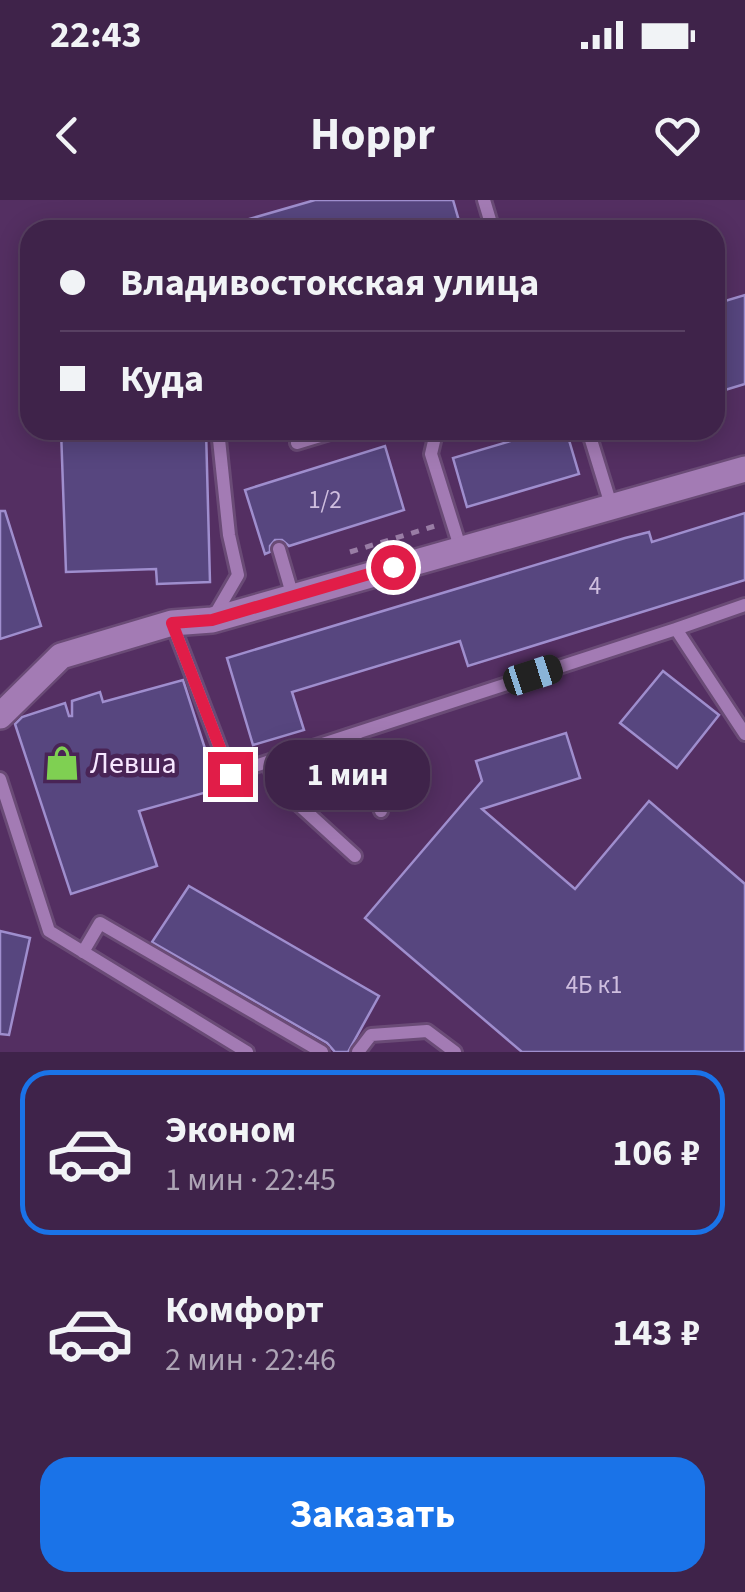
<!DOCTYPE html>
<html lang="ru">
<meta charset="utf-8">
<style>
body{margin:0;font-family:"Source Sans 3",sans-serif;background:#462b51;color:#f1f3f6;height:100vh;display:flex;flex-direction:column;font-size:38px;white-space:nowrap}
*{box-sizing:border-box;margin:0}
p{font-size:32px;color:#ada4b5}
.icon{flex:none;width:55px;height:55px;fill:none;stroke:currentColor;stroke-width:2;stroke-linecap:round;stroke-linejoin:round}
.map{position:relative;height:852px;overflow:hidden}
.details{display:flex;flex-direction:column;background:#3f234a;flex:1}
.details>*{flex:none}
.banner{position:absolute;left:20px;top:20px;width:705px;height:220px;border-radius:30px;box-shadow:0 5px 25px #0003,0 0 0 2px #584062;display:grid;align-content:center;height:220px;padding:0 40px;background:#3f234a}
.end{position:absolute;width:45px;height:45px;margin:-22px;border:12px solid #e11d48;background:#fff;box-shadow:0 0 0 5px #fff}
.from{border-radius:50%}
.bubble{position:absolute;height:70px;border-radius:30px;background:#3f234a;box-shadow:0 5px 25px #0003,0 0 0 2px #584062;font-size:32px;font-weight:700;line-height:70px;text-align:center}
.car{position:absolute;width:30px;height:60px;margin:-30px -15px;border-radius:12px;box-shadow:0 0 8px 2px #0007;background:linear-gradient(#222 24%,#8ab4d8 0 40%,#222 0 76%,#8ab4d8 0 86%,#222 0)}
.banner b{display:flex;align-items:center;gap:35px;height:95px;font-size:38px}
.banner b+b{border-top:2px solid #584062}
.banner i{width:25px;height:25px;background:#f1f3f6}
ul{padding:18px 0 0;list-style:none}
li{display:flex;align-items:center;gap:30px;height:165px;margin:0 20px 15px;padding:0 20px;border:5px solid transparent;border-radius:30px}
li div{flex:1}
li b{display:block;font-size:38px}
li em{font-style:normal;font-weight:700}
li.active{border-color:#1a73e8}
li>.icon{width:90px;height:90px;stroke-width:1.5}
.primary-button{display:flex;gap:20px;margin-top:auto;padding:20px 40px}
.primary-button a{flex:1;height:115px;border-radius:30px;background:#1a73e8;color:#fff;font-size:40px;font-weight:700;line-height:115px;text-align:center}
.status{display:flex;justify-content:space-between;align-items:center;height:70px;padding:0 50px;background:#3f234a;direction:ltr}
.status svg{height:28px;fill:currentColor}
header{display:flex;justify-content:space-between;align-items:center;height:130px;padding:0 40px;background:#3f234a;font-size:45px;font-weight:700}
.map>svg:first-child{display:block}
</style>
<div class="status"><b>22:43</b><svg viewBox="0 0 49 12"><path d="M0 12V9h3v3zM5 12V6h3v6zM10 12V3h3v9zM15 12V0h3v12zM26 1h20v11H26zM47 4h2v5h-2z"/></svg></div>
<header><svg class="icon" aria-label="back" viewBox="0 0 24 24"><path d="M15 5l-7 7 7 7"/></svg>Hoppr<svg class="icon" aria-label="heart" viewBox="0 0 24 24"><path d="M12 20l-8-8c-3-5 5-10 8-4 3-6 11-1 8 4z"/></svg></header>
<div class="map">
<svg width="745" height="852" viewBox="0 0 745 852">
<rect width="100%" height="100%" fill="#542f62"/>
<path fill="#57467f" stroke="#9f8ece" stroke-width="2.5" d="M315,0H453L459,21L429,30H232V24Z
M745,95V184L715,193V104Z
M61,230H206L210,382L157,384L156,369L66,372Z
M548,230H566L579,274L467,307L453,258Z
M385,246L404,310L289,346L282,340H275L270,346V352L265,354L245,290Z
M0,311H5L41,426L0,439Z
M745,313V380L468,466L460,441L292,492L304,530L253,545L227,458L625,338L649,332L652,342Z
M663,471L719,515L677,568L620,523Z
M183,480L218,589L139,611L157,666L71,694L15,524L22,517L65,503L69,516H72V501L100,492L103,502Z
M566,533L580,578L482,609L575,689L649,601L745,684V852H522L365,718L482,581L476,561Z
M189,686L379,796L348,852H335L327,843L152,742Z
M0,731L30,738L9,835L0,834Z"/>
<g fill="none" stroke-linecap="round" stroke-linejoin="round">
<defs>
<path id="service" d="M484,0L493,30
M443,230L435,237L431,254L460,347
M588,230L611,305
M297,243L340,230
M279,349L293,397
M213,418L238,375L229,335L218,230
M172,423L230,574L676,429L745,534
M676,429L745,405
M354,534L381,611
M268,562L275,583L355,656
M0,579L49,731L247,852
M83,752L100,723L322,852
M358,852L371,835L427,831L455,852"/>
<path id="minor" d="M0,516L61,456L172,423L212,420L745,269"/>
</defs>
<use href="#service" stroke="#6a4b76" stroke-width="18"/>
<use href="#minor" stroke="#6a4b76" stroke-width="30"/>
<path stroke="#997da5" stroke-width="5" stroke-dasharray="8 8" stroke-linecap="butt" d="M350,352L435,326"/>
<use href="#service" stroke="#a37bb4" stroke-width="12"/>
<use href="#minor" stroke="#a37bb4" stroke-width="25"/>
</g>
<g fill="none" stroke-linecap="round" stroke-linejoin="round">
<path stroke="#e11d48" stroke-width="12" d="M230,574L172,423L212,420L393,367"/>
</g>
<defs>
<symbol id="shop-bare" viewBox="-9 -9 18 18"><path d="M-5-2.5h2.3a2.7 3.5 0 0 1 5.4 0H5L5.5 6h-11ZM-1.5-2.5h3a1.5 2.3 0 0 0-3 0Z" fill="#7fd052" stroke="#492456" stroke-width="2.5" paint-order="stroke"/></symbol>
</defs>
<g fill-rule="evenodd">
<use href="#shop-bare" x="37" y="538" width="50" height="50"/>
</g>
<g text-anchor="middle" dominant-baseline="central" stroke-width="9" stroke-linejoin="round" paint-order="stroke">
<g font-size="25" fill="#cfbedf">
<text x="325" y="300">1/2</text>
<text x="595" y="386">4</text>
<text x="594" y="785">4Б к1</text>
</g>
<g font-size="30" fill="#f7e6ff" stroke="#492456" text-anchor="start">
<text x="90" y="563">Левша</text>
</g>
</g>
</svg>
<i class="end from" style="left:393px;top:367px"></i>
<i class="end" style="left:230px;top:574px"></i>
<div class="bubble" style="left:265px;top:540px;width:165px">1 мин</div>
<i class="car" style="left:533px;top:475px;rotate:72deg"></i>
<div class="banner">
<b><i class="from"></i>Владивостокская улица</b>
<b><i></i>Куда</b>
</div>
</div>
<section class="details">
<ul>
<li class="active"><svg class="icon" aria-label="car" viewBox="0 0 24 24"><path d="M5 17H2v-5l4-1 3-4h7l3 4 3 1v5h-3M9 17h6M6 11h13"/><circle cx="7" cy="17" r="2"/><circle cx="17" cy="17" r="2"/></svg><div><b>Эконом</b><p>1 мин · 22:45</p></div><em>106 ₽</em></li>
<li><svg class="icon" aria-label="car" viewBox="0 0 24 24"><path d="M5 17H2v-5l4-1 3-4h7l3 4 3 1v5h-3M9 17h6M6 11h13"/><circle cx="7" cy="17" r="2"/><circle cx="17" cy="17" r="2"/></svg><div><b>Комфорт</b><p>2 мин · 22:46</p></div><em>143 ₽</em></li>
</ul>
<div class="primary-button"><a>Заказать</a></div>
</section>
